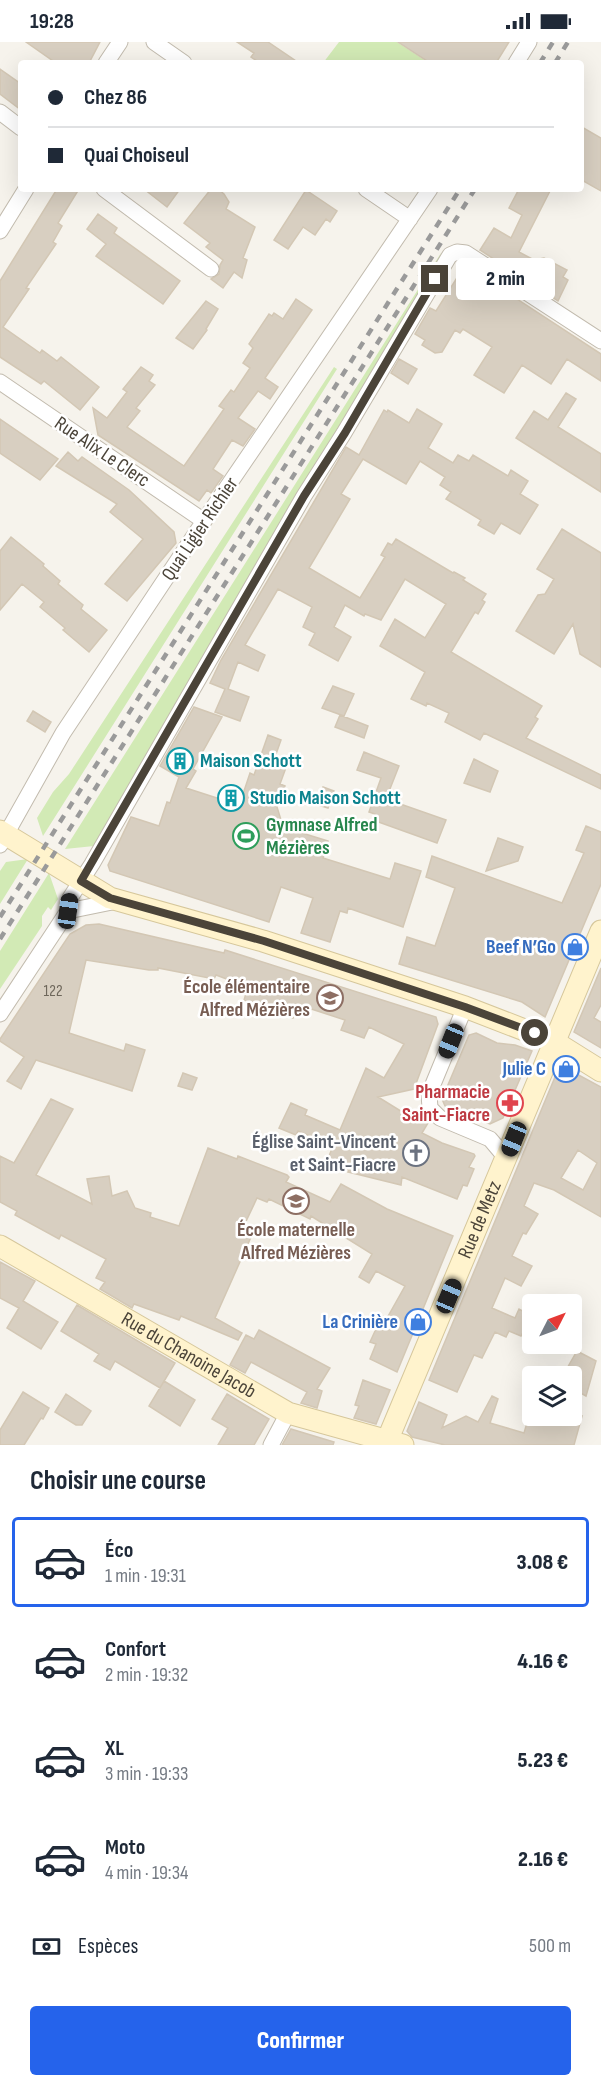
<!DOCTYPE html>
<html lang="fr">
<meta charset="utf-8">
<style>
body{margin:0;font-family:"Sofia Sans Condensed",sans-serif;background:#f6f6f7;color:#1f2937;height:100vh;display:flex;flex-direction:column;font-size:22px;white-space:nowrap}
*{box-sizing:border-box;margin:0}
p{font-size:20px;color:#747a83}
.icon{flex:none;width:33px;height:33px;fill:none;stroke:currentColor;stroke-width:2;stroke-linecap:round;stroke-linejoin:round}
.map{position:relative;height:1403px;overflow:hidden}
.side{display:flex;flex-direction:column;background:#fff;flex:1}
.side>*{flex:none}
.banner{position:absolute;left:18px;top:18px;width:566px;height:132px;border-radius:6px;box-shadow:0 6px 24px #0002;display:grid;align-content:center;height:132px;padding:0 30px;background:#fff}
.needle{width:39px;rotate:48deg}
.fabs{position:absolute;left:522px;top:1252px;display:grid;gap:12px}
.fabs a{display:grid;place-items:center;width:60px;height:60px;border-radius:6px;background:#fff;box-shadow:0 6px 24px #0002;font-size:30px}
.end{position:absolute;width:27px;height:27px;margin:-14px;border:8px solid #4b4439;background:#fff;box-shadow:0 0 0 3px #fff}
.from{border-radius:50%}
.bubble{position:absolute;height:42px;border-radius:6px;background:#fff;box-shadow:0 6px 24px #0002;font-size:20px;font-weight:800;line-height:42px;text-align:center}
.car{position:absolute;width:18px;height:36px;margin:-18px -9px;border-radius:8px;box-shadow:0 0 4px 2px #0007;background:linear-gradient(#222 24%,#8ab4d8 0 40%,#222 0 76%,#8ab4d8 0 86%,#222 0)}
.banner b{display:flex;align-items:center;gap:21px;height:57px;font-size:22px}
.banner b+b{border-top:2px solid #e0e1e3}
.banner i{width:15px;height:15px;background:#1f2937}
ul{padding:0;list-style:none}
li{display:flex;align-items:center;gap:18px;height:90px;margin:0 12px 9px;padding:0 18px;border:3px solid transparent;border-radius:6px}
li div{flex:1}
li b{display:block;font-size:22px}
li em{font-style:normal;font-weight:800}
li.active{border-color:#2563eb}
li>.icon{width:54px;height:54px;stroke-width:1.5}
h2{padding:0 30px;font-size:27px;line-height:72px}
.pay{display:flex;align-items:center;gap:15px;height:66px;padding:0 30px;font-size:22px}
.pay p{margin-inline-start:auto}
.button{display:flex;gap:12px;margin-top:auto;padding:12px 30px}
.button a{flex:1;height:69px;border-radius:6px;background:#2563eb;color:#fff;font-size:24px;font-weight:800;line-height:69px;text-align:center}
.status{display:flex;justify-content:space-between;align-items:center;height:42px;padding:0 30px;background:#fff;direction:ltr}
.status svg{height:16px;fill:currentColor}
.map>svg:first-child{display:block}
</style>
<div class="status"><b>19:28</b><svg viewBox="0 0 49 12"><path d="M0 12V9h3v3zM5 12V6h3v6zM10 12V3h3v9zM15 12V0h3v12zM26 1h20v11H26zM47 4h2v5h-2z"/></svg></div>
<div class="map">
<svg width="601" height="1403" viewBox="0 0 601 1403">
<rect width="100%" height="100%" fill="#f6f3ec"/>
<path fill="#d2eab5" d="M339,0H397L429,21H323Z
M441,211L440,216L94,804L65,807Z
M334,325L337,327L43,794L37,776L53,750L69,732Z
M28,817L0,862V829L6,820Z
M49,831L58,857L51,868L48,865L42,874V884L0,947V909Z"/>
<path fill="#d8cfc1" stroke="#d3c7b4" stroke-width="1.5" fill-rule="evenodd" d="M26,0H100L89,21H56Z
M237,0H268L299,21H260L251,15L254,11Z
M398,0H509L496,21H430Z
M0,27L21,42V68L0,52Z
M580,84L601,96V149L580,137Z
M57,147H79L58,181L62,184L53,200L56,202L26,246L29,247L3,285L40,311L42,308L57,319L61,315L99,345L80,368L44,339L41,342L0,315V239Z
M144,147H180L167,165Z
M211,147H218L224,152L229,160L226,167L255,185L243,216L247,218L242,236L234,230L223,246L211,237L219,232L220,223L223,218L206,205L210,201L184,181Z
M519,147H551L519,210L534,218L544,216L567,228L563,235L568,238L558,259L480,208L494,186L511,196L522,173L509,166Z
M306,148L337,169L330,180L326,177L315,193L303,185L288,207L274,198Z
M98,172L117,186L114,191L180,239L163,262L96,214L106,202L87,187Z
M465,223L601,312V339L567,317L551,342L522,323L504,351L474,333L492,305L463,287L460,291L455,288L442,310L435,311L422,303L425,298L415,292L430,266L436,269Z
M296,257L312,268L265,336L278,345L270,357L258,349L238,376L255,387L243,404L232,398L213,427L223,434L211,451L207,448L199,459L98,393L93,366L107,376L127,350L123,347L141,325L153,333L149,339L155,343L136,366L140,369L127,385L184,424L224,367L219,364L231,348L234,350L250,326L243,321L253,306L249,302L269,272L272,274L274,271L283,277Z
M206,259L218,267L206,287L207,288L193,307L176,296Z
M399,317L417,327L408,342L391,331Z
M566,351L576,357L558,385L601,412V450L516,396L534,369L548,378Z
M417,367L442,382L428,406L453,421L458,413L469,419L473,413L508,434L511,428L528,439L520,452L538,463L520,492L501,481L494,492L478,483L481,478L446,457L451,450L440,443L445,435L420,419L406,442L363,417L341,452L350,457L309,526L360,556L385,515L381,513L388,501L392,503L396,497L453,531L454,530L465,536L463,538L486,552L482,558L485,560L478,572L475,570L451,610L542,664L535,675L538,677L526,696L601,733V747L484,691L480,698L445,680L449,671L427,661L426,664L411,657L425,630L380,604L395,577L425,596L446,562L405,537L381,578L365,572L364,574L345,563L334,585L351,595L338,619L309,603L315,591L303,585L312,565L278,547L245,603L265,613L258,629L238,620L228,647L249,655L240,679L215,670L225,647L210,641L221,618L346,405L359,413L384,368L387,370L388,368L409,381Z
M0,377L58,417L40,438L0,411Z
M68,410L78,419L82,415L129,448L174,490L176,501L127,559L105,542L143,497L110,470L117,462L56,424Z
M562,487L601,511V625L580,612L573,582L554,612L516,589L538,553L545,552L554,537L537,527Z
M11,495L44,522L43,524L60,539L58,542L83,563L81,567L107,588L89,610L63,588L65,586L40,565L44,560L22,542L0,568V509Z
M333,644L354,652L344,674L322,666Z
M194,665L222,675L193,727L196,729L186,746L220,757L223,749L242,755L250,731L254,733L268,693L281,698L275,715L288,720L280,742L285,744L277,765L281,778L305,785L302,791L328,799L323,816L390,837L395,821L421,829L403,885L348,866L347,871L340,869L330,900L301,891L313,856L281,845L269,880L110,829L108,823L131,775L159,784L167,760L170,761L179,735L160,724Z
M33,669L51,680L45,690L27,679Z
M340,673L368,684L364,696L335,685Z
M364,710L399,724L386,757L446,778L437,801L373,778L375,772L369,770L381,736L357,728Z
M474,717L498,729L490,750L464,741Z
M323,745L334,749L328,766L315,762Z
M586,784L601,790V842L545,975L522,960L399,922L407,895L435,904L455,846L426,835L432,814L562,861L584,811L576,808Z
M498,796L523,805L518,819L486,829Z
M99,882L224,911L225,908L436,975L438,982L414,1047L378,1055L412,1076L428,1081L422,1091L442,1101L474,1112L475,1114L469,1125L474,1127L467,1144L463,1143L457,1157L402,1135L401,1143L348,1130L349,1128L327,1119L333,1104L298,1089L296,1093L279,1086L291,1061L307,1068L305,1073L340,1088L366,1026L384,1036L404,1002L369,985L364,996L341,988L345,978L299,963L293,976L260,965L244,958L248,945L216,933L214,937L158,926V928H149L86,918L69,991L124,1009L126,1002L145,1008L132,1049L36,1018L21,1047L7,1039L24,1015L0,999V997L70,892L86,883Z
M601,926V963L594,976L601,980V1006L574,990Z
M476,991L497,1001L515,1003L532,1009L503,1076L490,1082L445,1064L442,1057L469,993Z
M560,1023L601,1045V1175L554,1148L534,1141L524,1164L538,1172L526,1192L523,1191L512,1214L532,1224L521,1244L505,1236L492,1266L515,1276L519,1267L532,1274L521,1294L509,1289L506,1295L495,1290L482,1316L474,1313L457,1350L429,1338ZM578,1108L597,1121L583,1148L561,1136Z
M183,1031L197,1036L192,1048L178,1044Z
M51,1057L73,1067L36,1133L92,1162L87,1137L109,1134L112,1154L127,1149L135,1166L151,1171L150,1175L179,1184L208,1106L237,1117L238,1114L287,1133L289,1135L286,1140L330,1160L341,1142L387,1167L453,1194L397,1330L370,1317L376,1302L370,1300L382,1274L387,1276L405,1244L376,1229L369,1241L359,1235L372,1212L311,1174L310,1177L269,1157L267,1160L257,1156L241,1190L251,1195L215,1276L242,1291L238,1298L181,1274L179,1278L134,1262L132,1266L100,1247L105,1240L96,1236L106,1217L61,1193L59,1197L15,1173L17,1169L0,1160V1114L14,1121Z
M0,1220L35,1239L23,1259L58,1280L41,1307L7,1286L19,1266L0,1256Z
M77,1263L175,1321L160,1346L115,1319L110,1328L94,1319L99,1312L61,1289Z
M259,1288L330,1326L317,1347L322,1349L317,1366L301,1361L307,1350L251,1320L245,1331L230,1323L246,1293L254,1297Z
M577,1309L596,1319L586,1354L572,1346V1335H562Z
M363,1338L390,1348L376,1382L354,1376L359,1364L355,1363Z
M164,1339L195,1358L180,1384L149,1364Z
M23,1350L49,1366L43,1377L41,1376L24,1403H0V1388Z
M66,1352L91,1369L82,1383H76L55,1370Z
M227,1352L269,1377L254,1403H218L228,1386L212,1377Z
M492,1354L498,1357L490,1381L524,1391L529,1374L538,1377L540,1374H582L574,1403H445L412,1395L407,1389L419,1360L447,1373L442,1386L466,1374L478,1380Z
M291,1387L334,1400L333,1403H282Z"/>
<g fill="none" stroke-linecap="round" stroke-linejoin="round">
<defs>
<path id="minor" d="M154,0L184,21
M106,21L120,0
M516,21L529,0
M0,70L21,86
M104,147L211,227
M366,147L410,177
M0,189L26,147
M0,340L204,479
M0,803L63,691L204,479L430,147
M68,869L117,859
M465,965L429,1052L430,1066L440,1076L490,1097L506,1116
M0,972L68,869L70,856L92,822L304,454L344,391L450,213L457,210L466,211L601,299
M271,1403L288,1371"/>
<g id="secondary">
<path d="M0,789L110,856L263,899L465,965L553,999L601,1029"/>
<path id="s1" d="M0,1204L288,1371L403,1403"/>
<path id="s2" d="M387,1399L601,889"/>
</g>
</defs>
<use href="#minor" stroke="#c2bbae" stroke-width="17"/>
<use href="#secondary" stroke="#d6c79b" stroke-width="23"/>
<use href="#minor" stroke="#fff" stroke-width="15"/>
<use href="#secondary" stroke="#fff3cd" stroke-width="21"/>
<path stroke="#9a9a9a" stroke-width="4.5" stroke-dasharray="8 8" stroke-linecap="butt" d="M540,21L553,0
M555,21L568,0
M0,875L460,147
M0,897L475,147"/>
</g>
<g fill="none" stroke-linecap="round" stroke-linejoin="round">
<path stroke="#4b4439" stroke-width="8" d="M435,237L345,391L304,454L81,839L110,856L264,899L465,965L535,991"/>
</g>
<defs>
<symbol id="building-ring" viewBox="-11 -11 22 22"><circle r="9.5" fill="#fff" stroke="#0f9aa8" stroke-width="1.5"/><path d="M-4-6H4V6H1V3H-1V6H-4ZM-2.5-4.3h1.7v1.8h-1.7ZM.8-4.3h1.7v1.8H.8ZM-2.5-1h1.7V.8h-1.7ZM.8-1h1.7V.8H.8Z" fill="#0f9aa8"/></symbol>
<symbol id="stadium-ring" viewBox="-11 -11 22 22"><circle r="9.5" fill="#fff" stroke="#2e9e5b" stroke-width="1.5"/><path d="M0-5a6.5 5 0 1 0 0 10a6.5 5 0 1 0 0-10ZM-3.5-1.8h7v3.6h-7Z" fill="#2e9e5b"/></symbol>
<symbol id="shop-ring" viewBox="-11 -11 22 22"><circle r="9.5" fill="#fff" stroke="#3f7fe0" stroke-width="1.5"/><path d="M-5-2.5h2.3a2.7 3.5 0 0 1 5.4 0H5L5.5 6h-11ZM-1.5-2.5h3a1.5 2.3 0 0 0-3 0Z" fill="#3f7fe0"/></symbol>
<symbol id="school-ring" viewBox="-11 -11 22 22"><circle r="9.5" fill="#fff" stroke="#8d6e63" stroke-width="1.5"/><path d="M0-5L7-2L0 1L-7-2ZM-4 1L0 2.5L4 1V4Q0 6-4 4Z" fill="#8d6e63"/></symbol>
<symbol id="pharmacy-ring" viewBox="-11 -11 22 22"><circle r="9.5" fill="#fff" stroke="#e0444e" stroke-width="1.5"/><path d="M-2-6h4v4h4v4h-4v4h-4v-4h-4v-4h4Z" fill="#e0444e"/></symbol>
<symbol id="church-ring" viewBox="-11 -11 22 22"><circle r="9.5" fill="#fff" stroke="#6b7280" stroke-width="1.5"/><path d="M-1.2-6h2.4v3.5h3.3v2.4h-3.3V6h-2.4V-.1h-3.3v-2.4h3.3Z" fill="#6b7280"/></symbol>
</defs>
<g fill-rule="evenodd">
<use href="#building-ring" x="165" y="704" width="30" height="30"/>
<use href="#building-ring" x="216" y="741" width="30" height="30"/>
<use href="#stadium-ring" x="231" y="779" width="30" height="30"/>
<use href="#shop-ring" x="560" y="890" width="30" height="30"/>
<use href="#school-ring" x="315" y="941" width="30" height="30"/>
<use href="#shop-ring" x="551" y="1012" width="30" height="30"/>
<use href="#pharmacy-ring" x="495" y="1046" width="30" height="30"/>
<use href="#church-ring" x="401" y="1096" width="30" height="30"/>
<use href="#school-ring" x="281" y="1144" width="30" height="30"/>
<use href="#shop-ring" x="403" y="1265" width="30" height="30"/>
</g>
<g text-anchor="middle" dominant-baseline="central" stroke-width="5" stroke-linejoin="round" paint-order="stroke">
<g font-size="16" fill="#6e675b">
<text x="53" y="949">122</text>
</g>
<g font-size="20" fill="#4b4439" stroke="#fff">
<text transform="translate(102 410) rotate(34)">Rue Alix Le Clerc</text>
<text transform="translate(200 487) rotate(-56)">Quai Ligier Richier</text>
<text stroke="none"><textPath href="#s2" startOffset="240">Rue de Metz</textPath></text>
<text stroke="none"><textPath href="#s1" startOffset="218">Rue du Chanoine Jacob</textPath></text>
</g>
<g font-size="20" font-weight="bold" fill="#0d838f" stroke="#fff" text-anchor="start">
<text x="200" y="719">Maison Schott</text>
<text x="250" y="756">Studio Maison Schott</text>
</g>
<g font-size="20" font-weight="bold" fill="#27864d" stroke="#fff" text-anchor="start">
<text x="266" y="783">Gymnase Alfred<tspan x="266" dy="23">Mézières</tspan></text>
</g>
<g font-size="20" font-weight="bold" fill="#366cbe" stroke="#fff" text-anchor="end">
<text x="556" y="905">Beef N’Go</text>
<text x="546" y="1027">Julie C</text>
<text x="398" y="1280">La Crinière</text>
</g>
<g font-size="20" font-weight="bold" fill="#785e54" stroke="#fff" text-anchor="end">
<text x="310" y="945">École élémentaire<tspan x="310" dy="23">Alfred Mézières</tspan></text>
<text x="296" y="1188" text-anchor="middle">École maternelle<tspan x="296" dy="23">Alfred Mézières</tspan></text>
</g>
<g font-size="20" font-weight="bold" fill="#be3a42" stroke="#fff" text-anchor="end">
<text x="490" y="1050">Pharmacie<tspan x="490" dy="23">Saint-Fiacre</tspan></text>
</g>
<g font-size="20" font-weight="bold" fill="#5b616d" stroke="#fff" text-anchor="end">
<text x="396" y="1100">Église Saint-Vincent<tspan x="396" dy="23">et Saint-Fiacre</tspan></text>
</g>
</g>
</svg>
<div class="fabs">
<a><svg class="needle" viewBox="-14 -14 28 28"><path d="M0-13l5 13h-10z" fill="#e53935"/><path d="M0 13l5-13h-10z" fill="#747a83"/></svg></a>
<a><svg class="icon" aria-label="layers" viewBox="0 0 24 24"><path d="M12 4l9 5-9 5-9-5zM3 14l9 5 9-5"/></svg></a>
</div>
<i class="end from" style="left:535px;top:991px"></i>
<i class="end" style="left:435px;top:237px"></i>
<div class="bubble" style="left:456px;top:216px;width:99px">2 min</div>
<i class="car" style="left:68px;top:869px;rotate:8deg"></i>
<i class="car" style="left:451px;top:999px;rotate:202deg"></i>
<i class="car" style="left:514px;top:1097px;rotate:202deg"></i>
<i class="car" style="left:449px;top:1254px;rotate:23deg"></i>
<div class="banner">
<b><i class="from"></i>Chez 86</b>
<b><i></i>Quai Choiseul</b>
</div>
</div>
<section class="side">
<h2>Choisir une course</h2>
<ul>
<li class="active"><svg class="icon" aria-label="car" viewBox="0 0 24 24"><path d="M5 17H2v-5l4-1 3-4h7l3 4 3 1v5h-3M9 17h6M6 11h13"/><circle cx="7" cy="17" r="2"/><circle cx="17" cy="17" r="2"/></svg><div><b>Éco</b><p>1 min · 19:31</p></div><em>3.08 €</em></li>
<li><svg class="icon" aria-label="car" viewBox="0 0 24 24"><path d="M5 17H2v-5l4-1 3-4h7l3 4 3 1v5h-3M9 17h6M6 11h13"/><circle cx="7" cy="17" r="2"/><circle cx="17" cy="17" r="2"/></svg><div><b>Confort</b><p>2 min · 19:32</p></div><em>4.16 €</em></li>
<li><svg class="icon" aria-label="car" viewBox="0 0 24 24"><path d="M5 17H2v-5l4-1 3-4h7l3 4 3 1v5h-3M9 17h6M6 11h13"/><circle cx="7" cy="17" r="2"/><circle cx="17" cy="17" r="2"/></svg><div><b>XL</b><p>3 min · 19:33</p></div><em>5.23 €</em></li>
<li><svg class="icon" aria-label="car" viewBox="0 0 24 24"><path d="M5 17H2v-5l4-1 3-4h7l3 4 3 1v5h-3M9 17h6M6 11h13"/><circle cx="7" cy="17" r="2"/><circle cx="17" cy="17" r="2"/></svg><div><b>Moto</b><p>4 min · 19:34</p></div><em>2.16 €</em></li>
</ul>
<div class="pay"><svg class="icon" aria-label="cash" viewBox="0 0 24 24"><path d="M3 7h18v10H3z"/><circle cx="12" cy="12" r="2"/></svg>Espèces<p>500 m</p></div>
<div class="button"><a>Confirmer</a></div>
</section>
